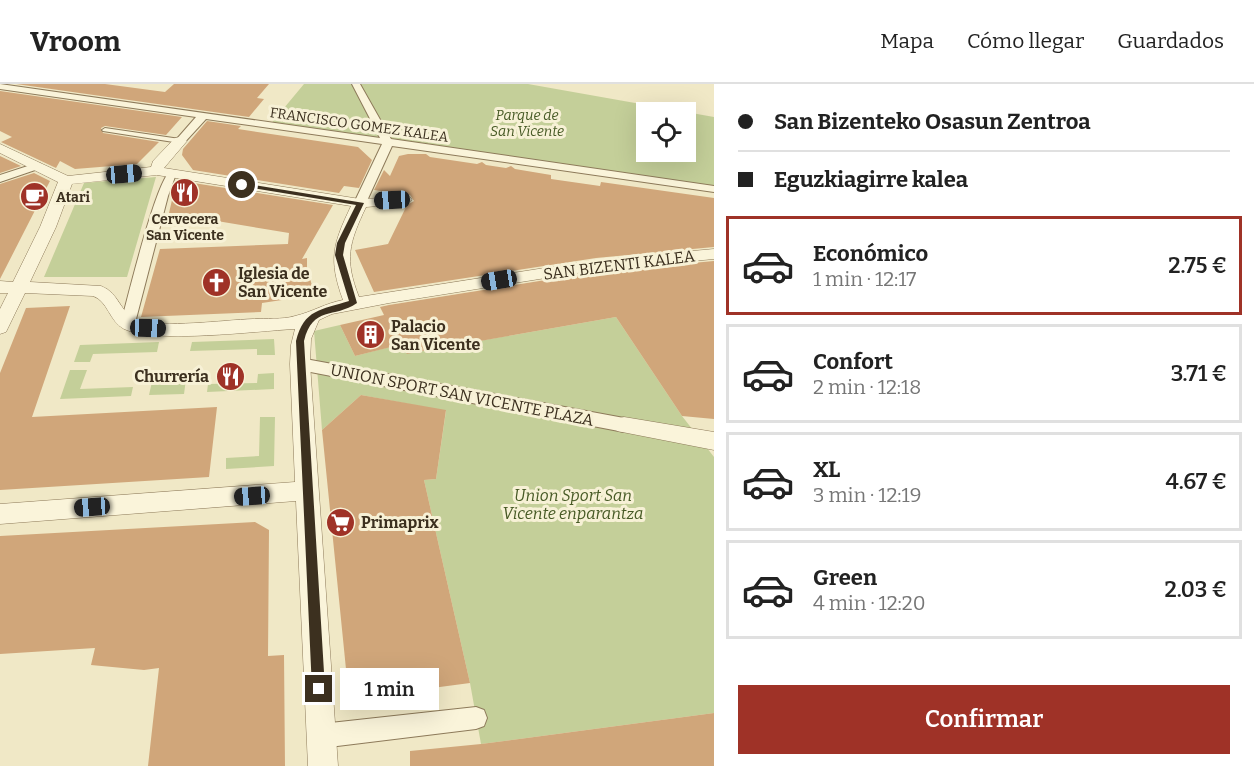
<!DOCTYPE html>
<html lang="es">
<meta charset="utf-8">
<style>
body{margin:0;font-family:Bitter,serif;background:#f6f6f6;color:#222;height:100vh;display:flex;flex-direction:column;font-size:22px;white-space:nowrap}
*{box-sizing:border-box;margin:0}
p{font-size:20px;color:#767676}
.icon{flex:none;width:33px;height:33px;fill:none;stroke:currentColor;stroke-width:2;stroke-linecap:round;stroke-linejoin:round}
.map{position:relative;flex:1;overflow:hidden}
.side{display:flex;flex-direction:column;background:#fff;width:540px}
.side>*{flex:none}
.top-card{display:grid;align-content:center;height:132px;padding:0 24px;background:#fff}
.buttons{position:absolute;left:636px;top:18px;display:grid;gap:12px}
.buttons a{display:grid;place-items:center;width:60px;height:60px;border-radius:0px;background:#fff;box-shadow:0 6px 24px #0002;font-size:30px}
.end{position:absolute;width:27px;height:27px;margin:-14px;border:8px solid #3c301f;background:#fff;box-shadow:0 0 0 3px #fff}
.from{border-radius:50%}
.bubble{position:absolute;height:42px;border-radius:0px;background:#fff;box-shadow:0 6px 24px #0002;font-size:20px;font-weight:600;line-height:42px;text-align:center}
.car{position:absolute;width:18px;height:36px;margin:-18px -9px;border-radius:8px;box-shadow:0 0 4px 2px #0007;background:linear-gradient(#222 24%,#8ab4d8 0 40%,#222 0 76%,#8ab4d8 0 86%,#222 0)}
.top-card b{display:flex;align-items:center;gap:21px;height:57px;font-size:22px}
.top-card b+b{border-top:2px solid #e0e0e0}
.top-card i{width:15px;height:15px;background:#222}
ul{padding:0;list-style:none}
li{display:flex;align-items:center;gap:18px;height:99px;margin:0 12px 9px;padding:0 12px;border:3px solid #e0e0e0;border-radius:0px}
li div{flex:1}
li b{display:block;font-size:22px}
li em{font-style:normal;font-weight:600}
li.selected{border-color:#9f3227}
li>.icon{width:54px;height:54px;stroke-width:1.5}
.cta{display:flex;gap:12px;margin-top:auto;padding:12px 24px}
.cta a{flex:1;height:69px;border-radius:0px;background:#9f3227;color:#fff;font-size:24px;font-weight:600;line-height:69px;text-align:center}
header{display:flex;align-items:center;gap:36px;box-sizing:border-box;height:84px;padding:0 30px;background:#fff;border-bottom:2px solid #e0e0e0}
header strong{font-size:28px}
nav{display:flex;gap:33px;margin-inline-start:auto;font-size:21px}
main{display:flex;flex:1;min-height:0}
.map>svg:first-child{display:block}
</style>
<header>
<strong>Vroom</strong>
<nav><a>Mapa</a><a>Cómo llegar</a><a>Guardados</a></nav>
</header>
<main>
<div class="map">
<svg width="714" height="682" viewBox="0 0 714 682">
<rect width="100%" height="100%" fill="#f0e8c6"/>
<path fill="#c4cf99" fill-rule="evenodd" d="M304,0H528L714,33V105L269,42ZM646,28H686V68H646Z
M156,93L127,193H44L84,99Z
M616,233L682,332L714,373V629L481,660L470,599L424,396L436,395L446,327L361,311L322,346L314,247L340,241L355,272L401,260L422,267Z
M274,255L275,271H257V265L190,267L192,258Z
M159,258L157,268L93,270L90,278H74L80,261Z
M70,286H87L80,305L133,303L131,312L60,315Z
M187,288L184,310L149,311L154,289Z
M274,289V305L207,308L208,300L257,299L258,290Z
M260,333H275L274,382L226,385V374L259,372Z"/>
<path fill="#d0a67a" d="M16,0H105L165,8L174,0H269L257,14L264,15L249,33Z
M0,7L182,33L166,51L105,42L101,44L103,49L159,58L137,80L75,85L60,77L56,84L1,58L12,53L0,47Z
M207,37L241,42L238,45L358,63L372,76L359,104L344,102L339,109L193,86L182,71L183,65Z
M408,70H426L430,73L477,80L482,78L486,81L506,84L511,82L515,85L551,91V95L600,102L601,98L714,114V163L596,174L374,208L355,166L388,160L407,121L414,117L410,111L374,106L384,86L390,92L399,72Z
M0,72L21,82L0,89Z
M34,89L50,97L0,195V100Z
M187,98L333,121L302,175L307,174V185L315,211L262,219L261,228L141,233L160,165L288,160L289,149L169,129L175,103Z
M714,177V335L682,332L616,233L406,270L423,255L355,272L340,241L384,231L380,223L389,221L596,188Z
M70,222L32,333L217,323L209,393L0,406V289L26,224Z
M361,311L446,326L436,395L424,396L470,599L349,615L322,346Z
M255,438L269,446L268,572L284,571L285,682H148L159,584L144,586L91,581L95,564L0,570V452Z
M714,629V682H410V667L481,660Z"/>
<g fill="none" stroke-linecap="round" stroke-linejoin="round">
<defs>
<path id="service" d="M105,44L180,55L183,57L180,59L103,47L102,46Z"/>
<path id="pedestrian" d="M0,0L380,54L352,0H360L391,55L714,102V108L392,62L366,119L360,122L354,119L382,60L206,35L184,59L180,60L175,57L196,33L0,5Z
M37,79L41,80V84L0,98V91Z
M171,87L176,90L168,112L135,239L128,244L123,242L121,239C127,217 157,92 171,87Z
M300,274L624,334L630,336L632,341L630,346L624,348L300,286L295,284L292,280L295,276Z
M476,623L484,626L487,634L484,642L476,645L321,664L313,660L309,652L313,644L321,640Z"/>
<path id="minor" d="M180,53L187,57L164,84L360,115L410,113L412,116L405,120L366,123C349,159 344,175 359,213L596,176L714,165V175L596,186L389,219L332,230L319,236L311,255L310,280L338,682H308L296,417L0,440V420L295,398L290,280L291,261L295,245C256,247 156,260 124,245C109,237 108,217 93,212L25,209L6,248L0,250V225L8,209H0V197L13,198L40,143L58,98L0,69V60L68,92L151,83L153,77L175,54ZM157,91L351,122C333,160 328,175 343,216C326,219 312,228 295,232C282,236 266,234 253,235C223,236 164,245 137,235C119,229 120,209 101,202L30,198L56,143L72,100Z
M624,333L714,348V366L617,347L614,341L617,335Z"/>
</defs>
<use href="#service" stroke="#8d7a5a" stroke-width="2"/>
<use href="#pedestrian" stroke="#8d7a5a" stroke-width="2"/>
<use href="#minor" stroke="#8d7a5a" stroke-width="1"/>
<use href="#service" fill="#faf4da" fill-rule="evenodd"/>
<use href="#pedestrian" fill="#faf4da" fill-rule="evenodd"/>
<use href="#minor" fill="#faf4da" fill-rule="evenodd"/>
</g>
<path fill="#3c301f" d="M242,99L364,119L345,159L343,171L357,219C334,235 313,221 304,257L325,605L323,610L319,612L314,610L312,605L296,257C304,225 321,226 349,217L335,171L337,159L356,121L240,102Z"/>
<defs>
<symbol id="restaurant-disc" viewBox="-11 -11 22 22"><circle r="9.5" fill="#9f3227" stroke="#f7f1d6"/><path d="M-5-6h1v4h1v-4h1v4h1v-4h1v5L-1.5 .5V6h-2V.5L-5-1ZM5-6V6H3V1.5H1.5Q1.5-4 5-6Z" fill="#fff"/></symbol>
<symbol id="cafe-disc" viewBox="-11 -11 22 22"><circle r="9.5" fill="#9f3227" stroke="#f7f1d6"/><path d="M-5.5-4.5H6V0H3Q3 3.5 0 3.5H-2.5Q-5.5 3.5-5.5 0ZM3-3.2v2h1.7v-2ZM-6 4.5H4V6H-6Z" fill="#fff"/></symbol>
<symbol id="church-disc" viewBox="-11 -11 22 22"><circle r="9.5" fill="#9f3227" stroke="#f7f1d6"/><path d="M-1.2-6h2.4v3.5h3.3v2.4h-3.3V6h-2.4V-.1h-3.3v-2.4h3.3Z" fill="#fff"/></symbol>
<symbol id="building-disc" viewBox="-11 -11 22 22"><circle r="9.5" fill="#9f3227" stroke="#f7f1d6"/><path d="M-4-6H4V6H1V3H-1V6H-4ZM-2.5-4.3h1.7v1.8h-1.7ZM.8-4.3h1.7v1.8H.8ZM-2.5-1h1.7V.8h-1.7ZM.8-1h1.7V.8H.8Z" fill="#fff"/></symbol>
<symbol id="supermarket-disc" viewBox="-11 -11 22 22"><circle r="9.5" fill="#9f3227" stroke="#f7f1d6"/><path d="M-6-5.5h2.5l.6 2H6L4.5 2H-2.5L-4.4-4H-6ZM-1.5 3.2a1.3 1.3 0 1 0 .1 0ZM3 3.2a1.3 1.3 0 1 0 .1 0Z" fill="#fff"/></symbol>
</defs>
<g fill-rule="evenodd">
<use href="#restaurant-disc" x="168" y="92" width="33" height="33"/>
<use href="#cafe-disc" x="18" y="96" width="33" height="33"/>
<use href="#church-disc" x="200" y="182" width="33" height="33"/>
<use href="#building-disc" x="354" y="234" width="33" height="33"/>
<use href="#restaurant-disc" x="214" y="276" width="33" height="33"/>
<use href="#supermarket-disc" x="324" y="422" width="33" height="33"/>
</g>
<g text-anchor="middle" dominant-baseline="central" stroke-width="6" stroke-linejoin="round" paint-order="stroke">
<g font-size="14" font-style="italic" fill="#475a25" stroke="#f7f1d6">
<text x="527" y="31">Parque de<tspan x="527" dy="16">San Vicente</tspan></text>
</g>
<g font-size="14" fill="#3c301f" stroke="#f7f1d6">
<text transform="translate(359 41) rotate(8)">FRANCISCO GOMEZ KALEA</text>
</g>
<g font-size="14" font-weight="bold" fill="#3c301f" stroke="#f7f1d6" text-anchor="start">
<text x="56" y="113">Atari</text>
<text x="185" y="135" text-anchor="middle">Cervecera<tspan x="185" dy="16">San Vicente</tspan></text>
</g>
<g font-size="16" fill="#3c301f" stroke="#f7f1d6">
<text transform="translate(619 181) rotate(-7)">SAN BIZENTI KALEA</text>
<text transform="translate(462 311) rotate(11)">UNION SPORT SAN VICENTE PLAZA</text>
</g>
<g font-size="16" font-weight="bold" fill="#3c301f" stroke="#f7f1d6" text-anchor="start">
<text x="238" y="189">Iglesia de<tspan x="238" dy="18">San Vicente</tspan></text>
<text x="391" y="242">Palacio<tspan x="391" dy="18">San Vicente</tspan></text>
<text x="209" y="292" text-anchor="end">Churrería</text>
<text x="361" y="438">Primaprix</text>
</g>
<g font-size="16" font-style="italic" fill="#475a25" stroke="#f7f1d6">
<text x="573" y="411">Union Sport San<tspan x="573" dy="18">Vicente enparantza</tspan></text>
</g>
</g>
</svg>
<div class="buttons">
<a><svg class="icon" aria-label="locate" viewBox="0 0 24 24"><circle cx="12" cy="12" r="6"/><path d="M12 2v4M12 18v4M2 12h4M18 12h4"/></svg></a>
</div>
<i class="end from" style="left:242px;top:101px"></i>
<i class="end" style="left:319px;top:605px"></i>
<div class="bubble" style="left:340px;top:584px;width:99px">1 min</div>
<i class="car" style="left:124px;top:90px;rotate:85deg"></i>
<i class="car" style="left:392px;top:116px;rotate:267deg"></i>
<i class="car" style="left:499px;top:196px;rotate:261deg"></i>
<i class="car" style="left:148px;top:244px;rotate:92deg"></i>
<i class="car" style="left:252px;top:412px;rotate:266deg"></i>
<i class="car" style="left:92px;top:423px;rotate:266deg"></i>
</div>
<section class="side">
<div class="top-card">
<b><i class="from"></i>San Bizenteko Osasun Zentroa</b>
<b><i></i>Eguzkiagirre kalea</b>
</div>
<ul>
<li class="selected"><svg class="icon" aria-label="car" viewBox="0 0 24 24"><path d="M5 17H2v-5l4-1 3-4h7l3 4 3 1v5h-3M9 17h6M6 11h13"/><circle cx="7" cy="17" r="2"/><circle cx="17" cy="17" r="2"/></svg><div><b>Económico</b><p>1 min · 12:17</p></div><em>2.75 €</em></li>
<li><svg class="icon" aria-label="car" viewBox="0 0 24 24"><path d="M5 17H2v-5l4-1 3-4h7l3 4 3 1v5h-3M9 17h6M6 11h13"/><circle cx="7" cy="17" r="2"/><circle cx="17" cy="17" r="2"/></svg><div><b>Confort</b><p>2 min · 12:18</p></div><em>3.71 €</em></li>
<li><svg class="icon" aria-label="car" viewBox="0 0 24 24"><path d="M5 17H2v-5l4-1 3-4h7l3 4 3 1v5h-3M9 17h6M6 11h13"/><circle cx="7" cy="17" r="2"/><circle cx="17" cy="17" r="2"/></svg><div><b>XL</b><p>3 min · 12:19</p></div><em>4.67 €</em></li>
<li><svg class="icon" aria-label="car" viewBox="0 0 24 24"><path d="M5 17H2v-5l4-1 3-4h7l3 4 3 1v5h-3M9 17h6M6 11h13"/><circle cx="7" cy="17" r="2"/><circle cx="17" cy="17" r="2"/></svg><div><b>Green</b><p>4 min · 12:20</p></div><em>2.03 €</em></li>
</ul>
<div class="cta"><a>Confirmar</a></div>
</section>
</main>
